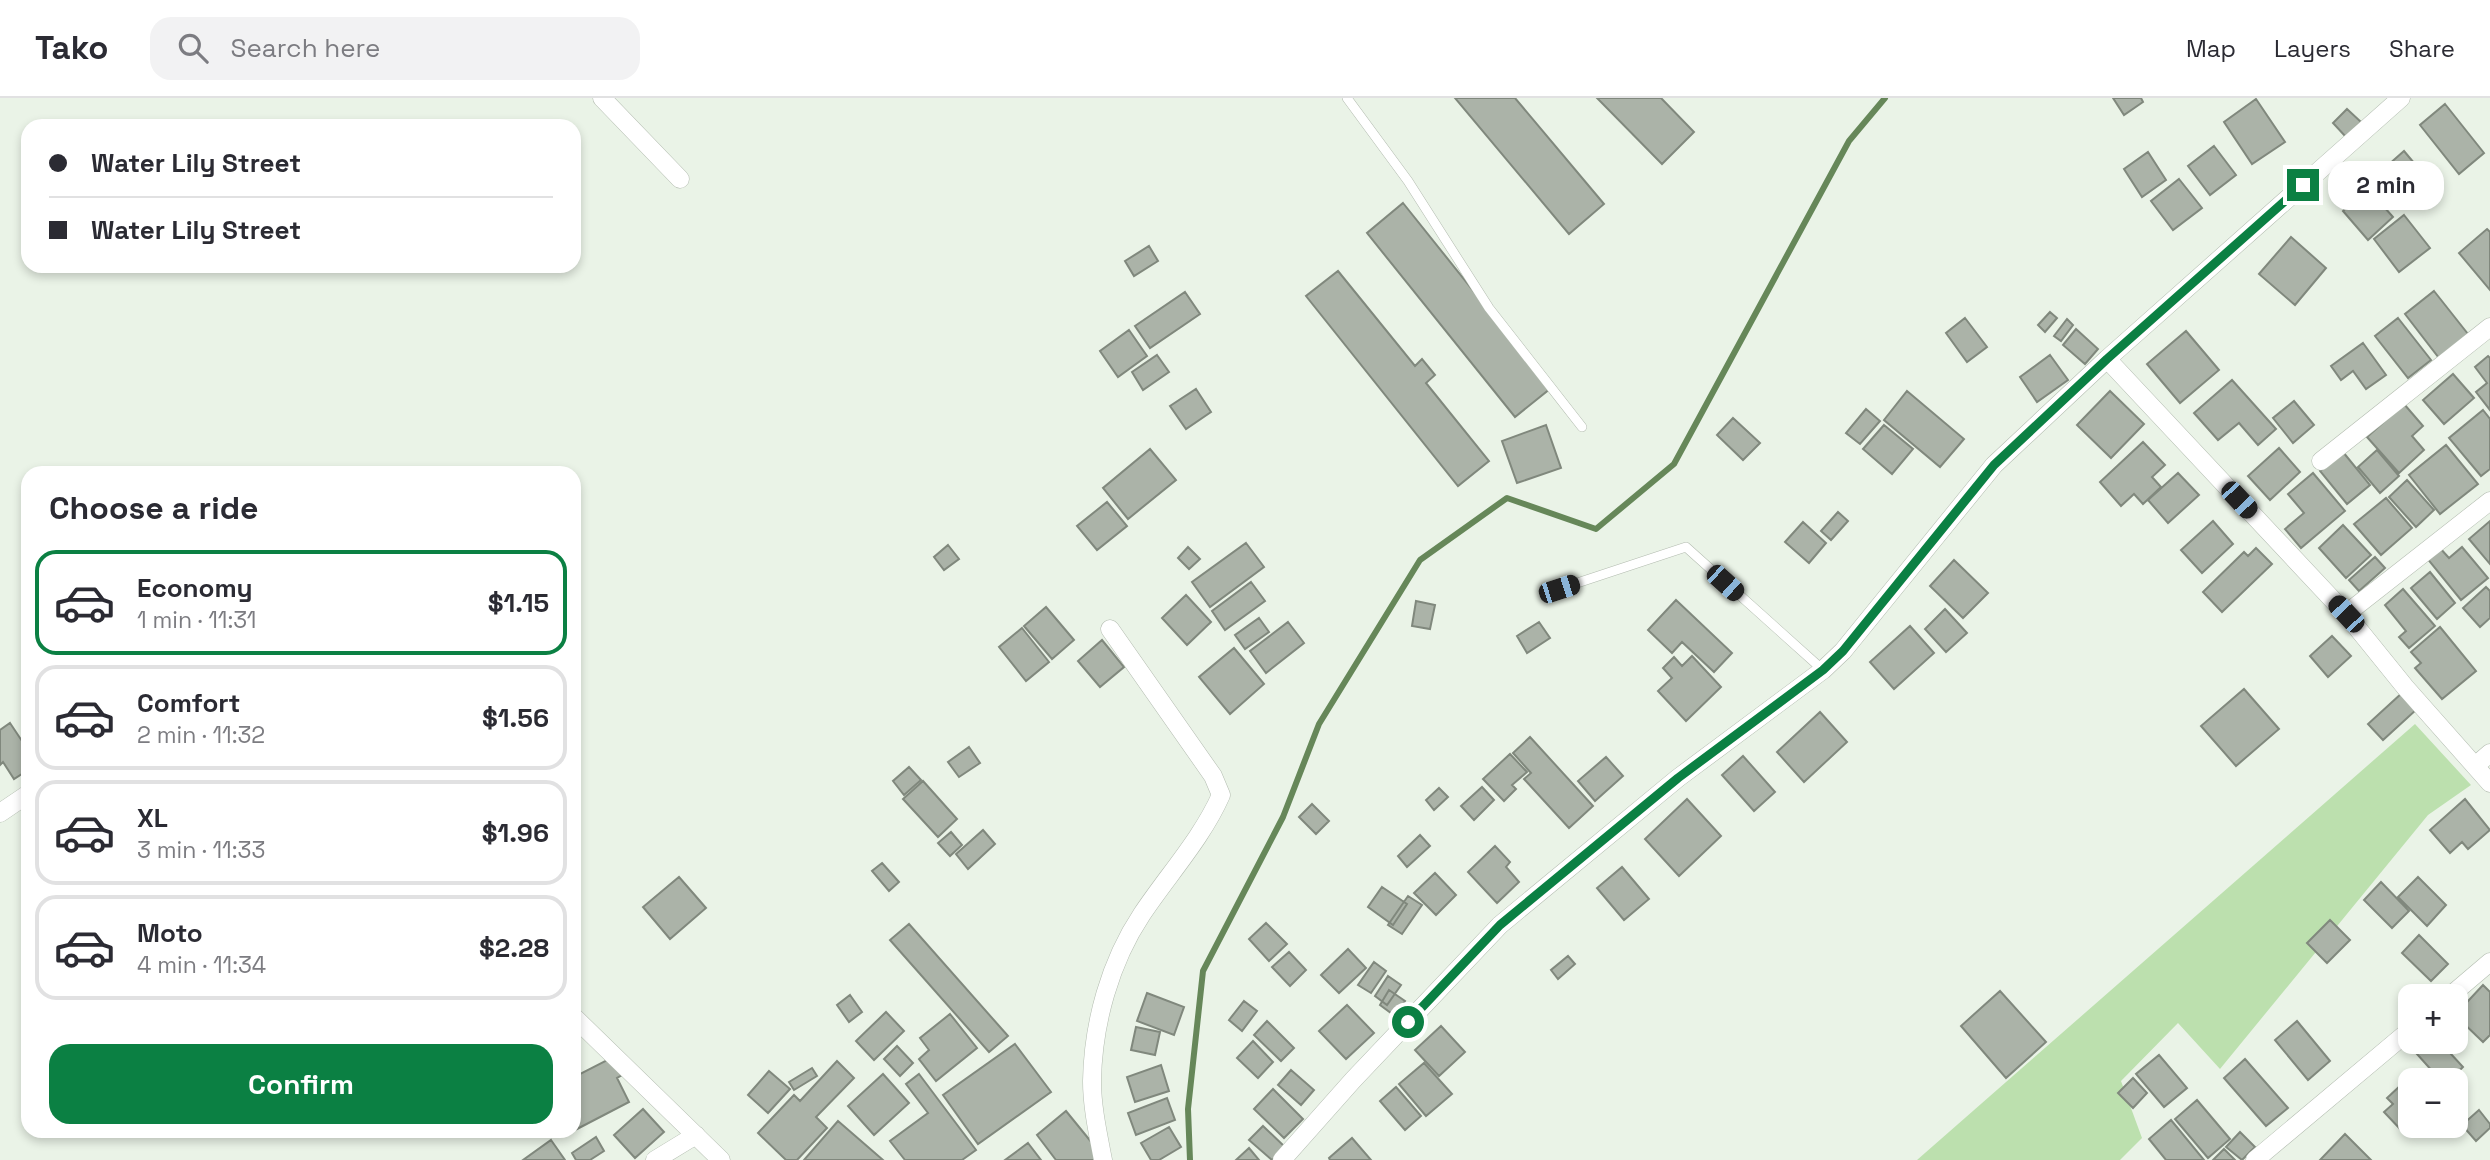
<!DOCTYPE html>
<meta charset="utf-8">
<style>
body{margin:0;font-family:"Space Grotesk",sans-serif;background:#f2f2f3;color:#2b2b33;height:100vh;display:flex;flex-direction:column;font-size:26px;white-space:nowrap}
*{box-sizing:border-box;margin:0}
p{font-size:23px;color:#7c7c81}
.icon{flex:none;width:38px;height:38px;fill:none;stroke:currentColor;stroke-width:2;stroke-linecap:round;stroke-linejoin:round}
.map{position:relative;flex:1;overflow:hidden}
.sheet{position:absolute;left:21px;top:368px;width:560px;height:672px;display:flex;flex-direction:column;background:#fff;border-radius:21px;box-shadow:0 4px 10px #0003}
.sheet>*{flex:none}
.guide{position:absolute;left:21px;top:21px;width:560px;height:154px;border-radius:21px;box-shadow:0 4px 10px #0003;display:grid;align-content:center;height:154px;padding:0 28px;background:#fff}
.tools{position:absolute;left:2398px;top:886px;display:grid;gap:14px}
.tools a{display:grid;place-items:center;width:70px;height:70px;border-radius:14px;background:#fff;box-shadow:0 4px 10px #0003;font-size:35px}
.end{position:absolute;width:32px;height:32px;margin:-16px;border:9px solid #0b8043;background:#fff;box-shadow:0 0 0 4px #fff}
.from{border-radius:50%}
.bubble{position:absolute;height:49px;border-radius:21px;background:#fff;box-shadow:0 4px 10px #0003;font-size:23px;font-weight:800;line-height:49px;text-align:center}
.car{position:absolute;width:21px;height:42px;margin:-21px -10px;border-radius:9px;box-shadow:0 0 5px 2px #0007;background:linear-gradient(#222 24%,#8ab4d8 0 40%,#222 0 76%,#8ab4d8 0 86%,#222 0)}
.guide b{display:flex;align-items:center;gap:24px;height:66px;font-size:26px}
.guide b+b{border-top:2px solid #e1e1e2}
.guide i{width:18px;height:18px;background:#2b2b33}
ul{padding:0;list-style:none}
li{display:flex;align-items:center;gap:21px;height:105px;margin:0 14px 10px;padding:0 14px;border:4px solid #e1e1e2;border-radius:21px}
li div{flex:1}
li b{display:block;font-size:26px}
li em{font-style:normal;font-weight:800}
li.active{border-color:#0b8043}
li>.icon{width:63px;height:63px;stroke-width:1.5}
h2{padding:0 28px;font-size:32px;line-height:84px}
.cta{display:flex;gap:14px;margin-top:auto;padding:14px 28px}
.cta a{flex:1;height:80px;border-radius:21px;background:#0b8043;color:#fff;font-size:28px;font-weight:800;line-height:80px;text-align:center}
header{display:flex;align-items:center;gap:42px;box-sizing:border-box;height:98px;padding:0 35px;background:#fff;border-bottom:2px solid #e1e1e2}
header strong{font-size:33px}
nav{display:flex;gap:38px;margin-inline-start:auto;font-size:24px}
.search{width:490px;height:63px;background:#f2f2f3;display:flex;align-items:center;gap:18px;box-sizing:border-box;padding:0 24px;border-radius:21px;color:#7c7c81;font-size:26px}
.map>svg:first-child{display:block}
</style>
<header>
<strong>Tako</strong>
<div class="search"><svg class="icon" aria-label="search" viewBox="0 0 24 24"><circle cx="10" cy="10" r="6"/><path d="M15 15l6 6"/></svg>Search here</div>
<nav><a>Map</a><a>Layers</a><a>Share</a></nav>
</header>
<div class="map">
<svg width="2490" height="1062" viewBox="0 0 2490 1062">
<rect width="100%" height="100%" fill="#eaf3e7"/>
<path fill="#bce0ae" d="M2415,626L2471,687L2428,717L2220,971L2178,925L2121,983L2142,1040L2120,1062H1917Z"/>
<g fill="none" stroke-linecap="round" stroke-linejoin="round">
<path stroke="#668759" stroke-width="6" d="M1190,1062L1188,1011L1203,873L1283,719L1319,626L1420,462L1507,400L1596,431L1674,366L1849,43L1885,0"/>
</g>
<path fill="#abb3a8" stroke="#80887d" stroke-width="2" d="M1455,0H1515L1604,106L1569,136Z
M1597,0H1661L1694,34L1662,66Z
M2113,0H2141L2143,4L2124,17Z
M2256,1L2285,44L2252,66L2224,24Z
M2445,6L2484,55L2459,76L2420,27Z
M2347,11L2361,24L2346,39L2333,25Z
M2214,48L2236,77L2210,97L2188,68Z
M2404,53L2429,83L2405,104L2379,75Z
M2148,54L2166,82L2142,99L2124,71Z
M2179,81L2202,110L2173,132L2151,103Z
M2368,91L2393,119L2368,142L2343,113Z
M1403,105L1551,290L1515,319L1367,135Z
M2404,117L2430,150L2399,174L2374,141Z
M2487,131L2490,134V192L2459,155Z
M2291,139L2326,170L2295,207L2259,176Z
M1149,148L1158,163L1134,178L1125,163Z
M1338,173L1415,268L1422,261L1435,277L1426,285L1489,363L1458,388L1306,198Z
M2434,193L2468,236L2439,260L2405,216Z
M1185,194L1200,216L1150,250L1135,228Z
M2050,214L2057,220L2045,234L2038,227Z
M1965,220L1987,249L1967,264L1946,235Z
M2398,220L2431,262L2408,280L2375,238Z
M2067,221L2073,227L2061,243L2054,238Z
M2076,231L2098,251L2085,266L2063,247Z
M1129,232L1147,258L1118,279L1100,253Z
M2186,233L2219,272L2180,305L2147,266Z
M2363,245L2386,277L2366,291L2353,273L2341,282L2331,268Z
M1157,257L1169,274L1143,292L1132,274Z
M2050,257L2068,282L2037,304L2020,279Z
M2488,258L2490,260V312L2476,294L2487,285L2475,269Z
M2453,276L2474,300L2444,326L2423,302Z
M2232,282L2276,331L2258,347L2239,325L2218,342L2194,315Z
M1196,291L1211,314L1186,331L1170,308Z
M1907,293L1964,341L1940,369L1884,322Z
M2110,293L2144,326L2111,360L2077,327Z
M2294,303L2314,327L2293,345L2273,320Z
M2404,306L2423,328L2412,338L2424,352L2399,375L2367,339Z
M1866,311L1880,323L1860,346L1846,335Z
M2483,312L2490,321V371L2481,378L2449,340Z
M1733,320L1760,345L1743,362L1717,337Z
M1546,327L1561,370L1517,385L1502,343Z
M1884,327L1913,351L1892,376L1863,351Z
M2143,344L2165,367L2152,379L2161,389L2143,406L2134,396L2121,408L2100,384Z
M2446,347L2478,386L2440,416L2409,377Z
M2279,350L2300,374L2270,402L2248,378Z
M1150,351L1176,382L1128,421L1103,390Z
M2377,352L2399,378L2380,395L2358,369Z
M2343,354L2370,387L2347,406L2320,373Z
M2178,375L2199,397L2168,425L2148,402Z
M2313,375L2345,413L2301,450L2285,431L2304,415L2288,396Z
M2407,382L2434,412L2416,429L2389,399Z
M2386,400L2412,430L2381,457L2354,426Z
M1107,404L1127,428L1097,452L1077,428Z
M1838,414L1848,423L1831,442L1821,433Z
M2213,423L2233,446L2202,475L2181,452Z
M2490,423V466L2469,441Z
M1803,424L1826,445L1809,465L1785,444Z
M2343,427L2371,457L2346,480L2319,450Z
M1246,445L1264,469L1210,509L1192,484Z
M948,447L959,461L944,472L934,459Z
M1188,449L1200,461L1189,471L1178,460Z
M2439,449L2449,460L2462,449L2488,480L2461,502L2426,459Z
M2256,450L2272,466L2222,514L2203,494L2244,454L2248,458Z
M2375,459L2385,470L2359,493L2349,482Z
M1954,462L1988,495L1963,520L1930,488Z
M2430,474L2455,505L2437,521L2411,490Z
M1251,484L1265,503L1225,532L1212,513Z
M2486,489L2490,493V520L2480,529L2463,510Z
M2403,491L2435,528L2409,550L2399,539L2406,533L2385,507Z
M1186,497L1211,524L1187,547L1162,520Z
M1676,502L1732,555L1714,574L1682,544L1672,555L1648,532Z
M1416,503L1435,507L1430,531L1412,528Z
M1046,509L1074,542L1052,561L1024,528Z
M1945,511L1967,535L1946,554L1925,531Z
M1259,520L1269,534L1245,551L1235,537Z
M1288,524L1304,545L1266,575L1250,553Z
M1539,524L1550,540L1527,555L1517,538Z
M1910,528L1934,555L1894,591L1870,564Z
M2440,529L2476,573L2442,601L2415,570L2421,565L2411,554Z
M1022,530L1049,564L1026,583L999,549Z
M2332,538L2351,558L2328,579L2310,558Z
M1102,542L1124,569L1100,589L1078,563Z
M1234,550L1264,586L1230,616L1199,579Z
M1692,558L1721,589L1686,623L1658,593L1672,580L1663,570L1674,559L1682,568Z
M2244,591L2279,631L2236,668L2201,628Z
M2402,595L2417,611L2383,642L2368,626Z
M1820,614L1847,644L1804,684L1777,654Z
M10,625L28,652V672L14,681L3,664L0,667V632Z
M1530,639L1593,708L1569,730L1524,681L1531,675L1513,655Z
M969,649L980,665L959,679L948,664Z
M1510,656L1527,674L1512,687L1516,691L1504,703L1483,681Z
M1743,658L1775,694L1754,713L1722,677Z
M1606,659L1623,678L1595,703L1578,683Z
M909,669L921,682L904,697L893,683Z
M923,683L957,721L938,739L903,701Z
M1482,689L1494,702L1474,722L1461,708Z
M1439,690L1448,699L1434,712L1426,702Z
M1687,701L1721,738L1679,778L1645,741Z
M2465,701L2490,732L2468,751L2462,744L2450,755L2430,732Z
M1312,706L1329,723L1316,736L1299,719Z
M983,732L995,746L968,771L956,756Z
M951,734L962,747L950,758L938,745Z
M1420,737L1430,748L1407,769L1398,758Z
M1495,748L1510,764L1506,769L1519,784L1497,805L1468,774Z
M882,765L899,784L889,793L872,773Z
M1622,769L1649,801L1624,822L1597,790Z
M1435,775L1456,797L1436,817L1414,795Z
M679,779L706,810L670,841L643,809Z
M2418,779L2446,807L2427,828L2398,799Z
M2381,784L2409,813L2392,830L2364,802Z
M1382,789L1407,806L1393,827L1368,809Z
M1408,798L1422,807L1402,836L1388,827Z
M2330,822L2350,842L2327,865L2307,845Z
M1266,825L1287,846L1269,863L1249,841Z
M909,826L1008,938L989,954L890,842Z
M2419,837L2448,866L2431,883L2402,855Z
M1348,851L1366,870L1339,895L1321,877Z
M1289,854L1306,872L1290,888L1272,869Z
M1568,858L1575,866L1558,881L1551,872Z
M1374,864L1386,873L1371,895L1358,887Z
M1388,878L1401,887L1387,907L1375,898Z
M2483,887L2490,894V937L2483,944L2455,917Z
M1389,892L1405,903L1395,918L1380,907Z
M2000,893L2046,944L2006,980L1961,928Z
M1147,895L1184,909L1174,937L1137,923Z
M850,897L862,914L849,924L837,907Z
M1244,903L1257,913L1242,933L1229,922Z
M1347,907L1374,935L1346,961L1319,933Z
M886,914L904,933L874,962L856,943Z
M950,916L977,950L936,983L919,961L929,952L920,940Z
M1267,923L1294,950L1281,963L1254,937Z
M2297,923L2330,963L2308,982L2275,942Z
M1441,928L1465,954L1439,978L1415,952Z
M1136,929L1160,934L1155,957L1131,952Z
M1253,943L1273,964L1258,980L1237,960Z
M2431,943H2439L2463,969L2450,982H2427L2434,975L2417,956Z
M1015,946L1051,994L978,1046L943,997Z
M897,948L913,965L900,978L884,961Z
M2159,957L2187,990L2164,1009L2136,976Z
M615,958L624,976L617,980L629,1004L577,1031L574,1024V979Z
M2245,961L2288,1010L2266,1028L2224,980Z
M837,963L854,980L816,1019L827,1030L797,1062H786L758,1035L794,997L800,1003Z
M1424,965L1452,996L1426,1018L1399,986Z
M1161,967L1169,993L1135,1004L1127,979Z
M812,970L817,978L794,992L789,984Z
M1291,972L1314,992L1301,1007L1278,987Z
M769,973L790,991L768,1015L748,997Z
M883,976L909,1005L874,1037L848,1008Z
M919,976L976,1052L962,1062H905L890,1043L928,1015L906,986Z
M2133,980L2147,995L2133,1010L2118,995Z
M2401,987L2410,996V1025L2402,1033L2384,1014L2393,1006L2387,1000Z
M1396,989L1421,1018L1405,1032L1380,1003Z
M1273,991L1303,1021L1284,1040L1254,1011Z
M1167,1000L1175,1022L1136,1037L1128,1015Z
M2197,1002L2230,1041L2208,1060L2175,1021Z
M643,1011L664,1034L635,1060L614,1037Z
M2479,1012L2490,1026V1030L2476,1043L2462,1027Z
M1066,1013L1101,1056L1094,1062H1056L1037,1037Z
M2171,1022L2204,1062H2166L2149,1041Z
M838,1023L883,1062H804Z
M1263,1028L1285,1049L1272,1062L1249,1042Z
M1169,1029L1181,1049L1159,1062H1151L1141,1045Z
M2240,1034L2255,1049L2242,1062L2226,1049Z
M2345,1036L2371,1062H2320Z
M596,1039L604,1053L590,1062H576L572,1055Z
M1352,1040L1371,1062H1330L1329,1060Z
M551,1042L565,1062H523Z
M1028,1045L1041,1062H1005Z
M1249,1050L1259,1062H1236Z
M2224,1051L2235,1062H2213Z"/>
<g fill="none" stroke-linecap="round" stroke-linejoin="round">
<defs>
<path id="service" d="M1347,0L1408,83L1489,210L1582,329
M1559,491L1686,449L1823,572"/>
<path id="minor" d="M602,0L680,81
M2107,261L2346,516L2405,589L2490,685
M2321,363L2490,229
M2346,516L2490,403
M2475,668L2490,655
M0,715L28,696
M2450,898L2490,864
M574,919L721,1062
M655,1062L696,1037
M1103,1062C1098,1036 1092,1009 1092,983C1093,925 1110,864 1142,816C1168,777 1202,740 1221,697L1213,678L1110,531
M1282,1062L1353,982L1500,827L1678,680L1823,572L1843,553L1994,367L2107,261L2401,0
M2255,1062L2410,932"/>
</defs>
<use href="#service" stroke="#b2bbaf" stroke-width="10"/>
<use href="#minor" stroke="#b2bbaf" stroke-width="19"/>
<use href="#service" stroke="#fff" stroke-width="9"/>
<use href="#minor" stroke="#fff" stroke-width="18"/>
</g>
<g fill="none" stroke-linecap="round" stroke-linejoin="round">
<path stroke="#0b8043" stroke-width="9" d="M1408,924L1500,827L1678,680L1823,572L1843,553L1994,367L2107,261L2303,87"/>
</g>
</svg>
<div class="tools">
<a>+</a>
<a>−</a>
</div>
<i class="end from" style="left:1408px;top:924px"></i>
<i class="end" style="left:2303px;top:87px"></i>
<div class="bubble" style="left:2328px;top:63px;width:116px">2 min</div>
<i class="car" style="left:2239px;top:402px;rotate:137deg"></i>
<i class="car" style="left:1725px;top:485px;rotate:132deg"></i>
<i class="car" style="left:1559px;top:491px;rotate:72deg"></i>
<i class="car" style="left:2346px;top:516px;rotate:317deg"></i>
<div class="guide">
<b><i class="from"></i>Water Lily Street</b>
<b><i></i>Water Lily Street</b>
</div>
<section class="sheet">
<h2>Choose a ride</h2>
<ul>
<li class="active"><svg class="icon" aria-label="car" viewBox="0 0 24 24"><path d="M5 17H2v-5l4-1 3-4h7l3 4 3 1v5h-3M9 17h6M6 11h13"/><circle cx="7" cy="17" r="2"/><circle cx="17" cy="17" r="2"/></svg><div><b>Economy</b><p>1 min · 11:31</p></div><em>$1.15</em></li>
<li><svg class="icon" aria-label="car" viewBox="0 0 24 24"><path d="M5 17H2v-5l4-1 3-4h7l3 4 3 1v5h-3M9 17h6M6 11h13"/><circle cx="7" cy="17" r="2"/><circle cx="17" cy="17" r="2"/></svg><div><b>Comfort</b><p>2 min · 11:32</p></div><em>$1.56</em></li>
<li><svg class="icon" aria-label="car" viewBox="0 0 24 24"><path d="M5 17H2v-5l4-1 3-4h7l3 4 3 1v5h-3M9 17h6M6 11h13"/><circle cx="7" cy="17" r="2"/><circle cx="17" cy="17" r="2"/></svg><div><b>XL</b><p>3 min · 11:33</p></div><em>$1.96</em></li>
<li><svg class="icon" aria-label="car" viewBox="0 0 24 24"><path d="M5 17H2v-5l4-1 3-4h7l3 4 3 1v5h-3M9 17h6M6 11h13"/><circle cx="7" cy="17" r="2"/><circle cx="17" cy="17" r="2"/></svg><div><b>Moto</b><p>4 min · 11:34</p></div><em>$2.28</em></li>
</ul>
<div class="cta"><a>Confirm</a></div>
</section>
</div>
